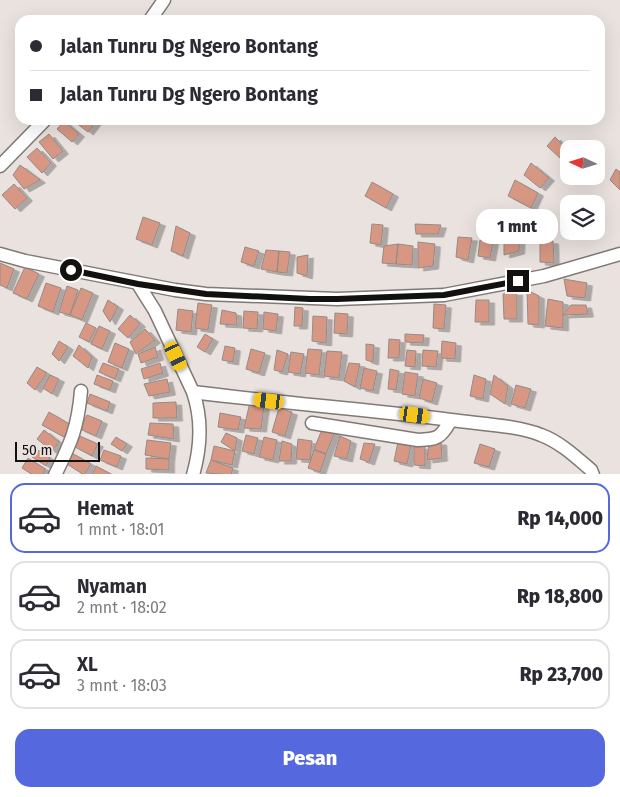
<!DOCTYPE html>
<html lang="id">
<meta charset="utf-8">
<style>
body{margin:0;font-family:"Fira Sans",sans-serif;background:#f2f2f3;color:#2b2b33;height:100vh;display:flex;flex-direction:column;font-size:19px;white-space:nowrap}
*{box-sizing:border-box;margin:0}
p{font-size:16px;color:#7c7c81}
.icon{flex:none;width:28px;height:28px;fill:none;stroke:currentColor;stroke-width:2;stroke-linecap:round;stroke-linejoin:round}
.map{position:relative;height:474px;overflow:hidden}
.side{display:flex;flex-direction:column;background:#fff;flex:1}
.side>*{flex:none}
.hud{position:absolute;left:15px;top:15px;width:590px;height:110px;border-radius:15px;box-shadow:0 5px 20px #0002;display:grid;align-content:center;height:110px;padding:0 15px;background:#fff}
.needle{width:32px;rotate:274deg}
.fabs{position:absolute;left:560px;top:140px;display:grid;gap:10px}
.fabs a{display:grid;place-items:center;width:45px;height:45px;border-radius:10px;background:#fff;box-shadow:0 5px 20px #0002;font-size:25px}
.scale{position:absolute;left:15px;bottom:12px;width:85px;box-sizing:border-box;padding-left:5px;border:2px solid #131010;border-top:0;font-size:14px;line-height:18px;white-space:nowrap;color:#131010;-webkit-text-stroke:4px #eae2df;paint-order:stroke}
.end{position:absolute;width:22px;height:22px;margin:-11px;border:6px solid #131010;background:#fff;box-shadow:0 0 0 2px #fff}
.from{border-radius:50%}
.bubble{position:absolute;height:35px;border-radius:15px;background:#fff;box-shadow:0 5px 20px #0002;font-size:16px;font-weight:800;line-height:35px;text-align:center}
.car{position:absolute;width:15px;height:30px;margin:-15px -8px;border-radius:6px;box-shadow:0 0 4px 1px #0007;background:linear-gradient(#f5c518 24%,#345 0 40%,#f5c518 0 76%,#345 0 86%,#f5c518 0)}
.hud b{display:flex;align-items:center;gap:18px;height:48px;font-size:19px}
.hud b+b{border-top:1px solid #e1e1e2}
.hud i{width:12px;height:12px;background:#2b2b33}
ul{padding:9px 0 0;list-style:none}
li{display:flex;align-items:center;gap:15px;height:70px;margin:0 10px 8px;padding:0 5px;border:2px solid #e1e1e2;border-radius:15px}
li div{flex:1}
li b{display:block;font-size:19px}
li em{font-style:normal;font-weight:800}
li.on{border-color:#5568de}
li>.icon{width:45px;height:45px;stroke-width:1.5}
.primary-button{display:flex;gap:10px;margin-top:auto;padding:10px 15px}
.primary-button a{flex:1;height:58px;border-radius:15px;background:#5568de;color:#fff;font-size:20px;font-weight:800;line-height:58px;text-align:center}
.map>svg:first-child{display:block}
</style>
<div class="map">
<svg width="620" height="475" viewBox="0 0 620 475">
<defs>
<filter id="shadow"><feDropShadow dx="5.5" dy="3" stdDeviation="0" flood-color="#0004"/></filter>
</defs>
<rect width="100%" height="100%" fill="#eae2df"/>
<path fill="#d79782" stroke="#938b89" filter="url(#shadow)" d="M72,120H97L88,132Z
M64,121L79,134L72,142L57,129Z
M49,134L63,151L53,159L39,142Z
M555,137L568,150L561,159L547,146Z
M37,148L51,163L42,173L27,157Z
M531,163L549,178L540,188L524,175Z
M20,165L40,180L24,189L13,175Z
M616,169L620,172V190L610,180Z
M515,180L538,193L531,208L508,196Z
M372,182L393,194L386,208L365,196Z
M14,184L27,198L15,209L2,195Z
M143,217L160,223L152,245L136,239Z
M372,224L383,225L381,245L370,243Z
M415,224L441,225L438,234H416Z
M176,226L190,233L183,256L171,251Z
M520,231L519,251L504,255V234Z
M458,237L472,238L468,260L456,257Z
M480,240L493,241L490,258L478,256Z
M540,240L553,241L554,263L540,262Z
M418,242L435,244L433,266L418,268Z
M398,244L413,246L412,265L396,264Z
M398,244L396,264L382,263L384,246Z
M245,247L259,251L254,266L241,262Z
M266,250L279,251L277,272L261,269Z
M279,251L290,252L287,273L277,272Z
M308,255L307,276L297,273V257Z
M0,263L14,269L7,288L0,285Z
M25,267L39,274L27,299L13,293Z
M564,279L587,283L585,298L567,296Z
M46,283L61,288L53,312L38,306Z
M67,286L78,290L70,315L59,312Z
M81,288L93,293L82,320L70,315Z
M527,290L539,296V325L528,324Z
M517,292V319H504L503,294Z
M548,299L563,302V328L545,326Z
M108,300L118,307L110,322L103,311Z
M476,300H489V322H475Z
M198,303L212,305L208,330L195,328Z
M434,304L446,305L444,329L433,328Z
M571,305H586L588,314L563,315Z
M295,307L303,308L302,326H294Z
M178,309L193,311L191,332L176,330Z
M222,310L236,313L237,325L220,324Z
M244,311L258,312L257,329L243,328Z
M264,312L278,314L276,331L263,329Z
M335,313L348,314L347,334L334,333Z
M130,315L140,324L128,338L118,329Z
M313,316L327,317L326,343L312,341Z
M86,323L96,328L89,342L79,337Z
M99,326L110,331L102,349L91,344Z
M145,329L155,340L136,354L130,342Z
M205,334L213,339L205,352L197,347Z
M405,334L424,335L423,343L405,342Z
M389,339L400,340L399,358H388Z
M59,341L68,347L59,361L52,354Z
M442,341L456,343L455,359L441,358Z
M115,343L129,349L122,368L108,362Z
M366,344L374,345L373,362L366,360Z
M79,345L92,357L88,368L73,356Z
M225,346L235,348L233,362L222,360Z
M155,347L158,357L141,363L138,354Z
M251,349L265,353L259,373L246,369Z
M308,349L322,350L319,375L305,373Z
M277,350L288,354L282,372L274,370Z
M407,350L416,351L415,367L405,366Z
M423,350L438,351L436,367L422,366Z
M327,351L342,352L339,378L324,376Z
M291,352L304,354L300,374L288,372Z
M103,363L119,369L115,379L99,372Z
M160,363L163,373L144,379L141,369Z
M349,363L360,364L355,387L344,381Z
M37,367L47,373L35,390L27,383Z
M364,368L377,371L373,391L360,388Z
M390,369L399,371L396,390L388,389Z
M405,372L418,374L415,396L402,394Z
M50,375L59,379L52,394L43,388Z
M97,375L113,381L110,390L94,384Z
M474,375L486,379L483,399L470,396Z
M494,375L508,386L505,404L490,394Z
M167,379L170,392L149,396L144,384Z
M423,379L437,383L432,402L419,398Z
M516,385L531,389L525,408L511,404Z
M90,394L110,402L107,411L87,403Z
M176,402L177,418H153V403Z
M250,402L264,406L261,429L244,428Z
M279,408L292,412L285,436L272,432Z
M49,412L71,425L64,437L42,425Z
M220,413L241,417L238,430L218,427Z
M87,415L102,421L96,436L80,429Z
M150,423L173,424L174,439L148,435Z
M323,427L335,432L326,454L314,449Z
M44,430L59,442L52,451L37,439Z
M226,433L237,438L235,451L221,442Z
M246,435L258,438L254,454L242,451Z
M80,436L98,444L92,456L75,447Z
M340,436L351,441L347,459L334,456Z
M116,437L127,444L122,451L111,444Z
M264,437L277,440L273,460L259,457Z
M298,439L312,441L310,460L296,459Z
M147,440L171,443L169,459L145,455Z
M282,441L292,444L291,461H279Z
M398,442L411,445L407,464L394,461Z
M429,442H441L442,458L427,460Z
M364,443L375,444L369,462L360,459Z
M480,444L495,449L489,467L474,463Z
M214,446L235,451L232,465L211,460Z
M425,446V466L414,465V447Z
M36,449L50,458L46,466L32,457Z
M104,450L121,456L117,467L100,460Z
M314,450L326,454L320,472L308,468Z
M70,452L91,464L84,475L64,462Z
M28,458L45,469L43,475H33L22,468Z
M146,458L169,459V470L146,469Z
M211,460L233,468L231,475L206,473Z
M96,466L113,475H92Z"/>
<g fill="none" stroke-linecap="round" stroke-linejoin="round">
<defs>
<path id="minor" d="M150,20L164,0
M0,166L45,120
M0,254L25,261L175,290L206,294L337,299L444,295L544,276L620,254
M138,284L155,311L193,392C279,403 365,409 451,420C478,424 516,425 541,435C560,442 576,457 591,470L593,475
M193,392C202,418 201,447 193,475
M312,423L418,440C439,439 440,438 451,420
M55,475C71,443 78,427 81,391"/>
</defs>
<use href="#minor" stroke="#807976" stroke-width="15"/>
<use href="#minor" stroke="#fff" stroke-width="12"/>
</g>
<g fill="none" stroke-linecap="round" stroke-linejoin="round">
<path stroke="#131010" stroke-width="6" d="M71,270L138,284L206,294L310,299H337L444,295L518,281"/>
</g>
</svg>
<div class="fabs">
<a><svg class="needle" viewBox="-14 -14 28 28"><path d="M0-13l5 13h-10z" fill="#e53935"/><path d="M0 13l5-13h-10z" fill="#7c7c81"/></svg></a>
<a><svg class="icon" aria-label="layers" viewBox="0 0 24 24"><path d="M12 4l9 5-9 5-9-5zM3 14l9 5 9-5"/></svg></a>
</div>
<div class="scale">50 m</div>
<i class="end from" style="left:71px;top:270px"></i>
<i class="end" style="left:518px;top:281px"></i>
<div class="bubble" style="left:476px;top:209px;width:82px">1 mnt</div>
<i class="car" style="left:176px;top:356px;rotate:155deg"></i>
<i class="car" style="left:269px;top:401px;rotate:277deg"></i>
<i class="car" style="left:415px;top:415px;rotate:98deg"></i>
<div class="hud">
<b><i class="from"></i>Jalan Tunru Dg Ngero Bontang</b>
<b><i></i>Jalan Tunru Dg Ngero Bontang</b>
</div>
</div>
<section class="side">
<ul>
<li class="on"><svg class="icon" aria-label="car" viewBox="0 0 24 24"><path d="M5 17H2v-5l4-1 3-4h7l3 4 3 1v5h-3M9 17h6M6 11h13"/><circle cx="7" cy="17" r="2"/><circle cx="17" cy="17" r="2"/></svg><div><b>Hemat</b><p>1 mnt · 18:01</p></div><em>Rp 14,000</em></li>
<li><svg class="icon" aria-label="car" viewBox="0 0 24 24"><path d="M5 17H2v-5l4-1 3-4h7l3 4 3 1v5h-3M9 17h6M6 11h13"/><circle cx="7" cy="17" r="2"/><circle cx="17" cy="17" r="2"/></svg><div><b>Nyaman</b><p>2 mnt · 18:02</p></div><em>Rp 18,800</em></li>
<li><svg class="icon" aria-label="car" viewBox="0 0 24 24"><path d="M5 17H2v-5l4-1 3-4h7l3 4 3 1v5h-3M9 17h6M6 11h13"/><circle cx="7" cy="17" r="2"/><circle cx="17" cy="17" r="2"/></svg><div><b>XL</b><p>3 mnt · 18:03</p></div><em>Rp 23,700</em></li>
</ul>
<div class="primary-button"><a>Pesan</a></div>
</section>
